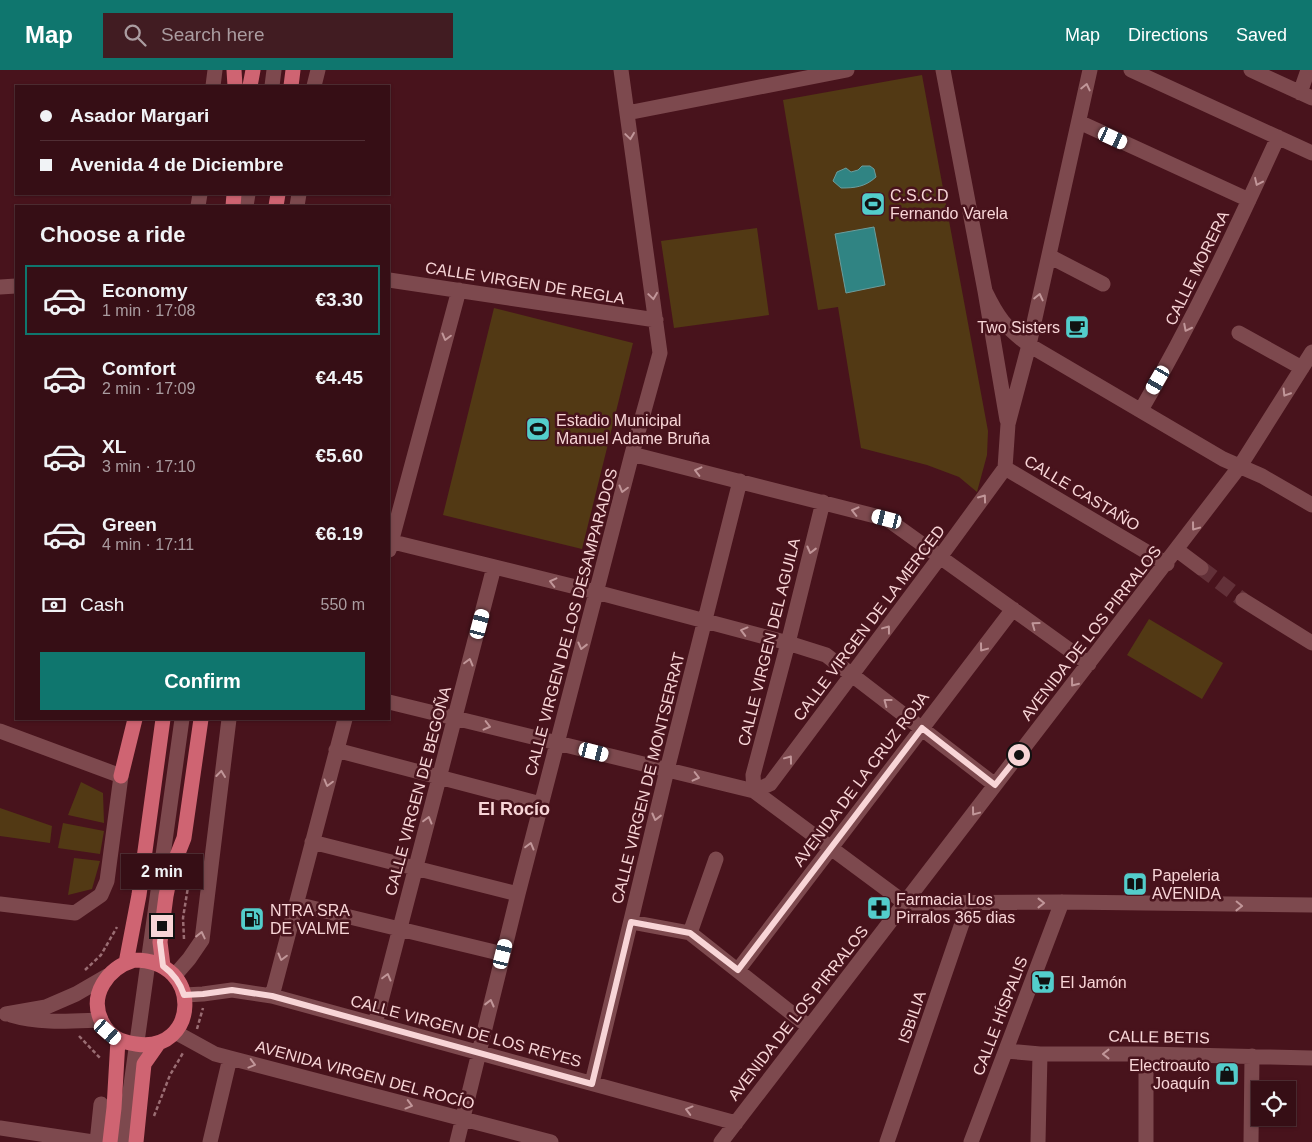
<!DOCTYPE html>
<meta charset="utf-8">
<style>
body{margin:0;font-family:Arial,sans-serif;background:#411c22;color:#f1f3f6;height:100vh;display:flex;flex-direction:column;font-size:19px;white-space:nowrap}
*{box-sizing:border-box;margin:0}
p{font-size:16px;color:#aa9ca0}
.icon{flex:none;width:28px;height:28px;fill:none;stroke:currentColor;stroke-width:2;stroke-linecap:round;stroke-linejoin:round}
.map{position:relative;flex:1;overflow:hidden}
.side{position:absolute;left:15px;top:135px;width:375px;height:515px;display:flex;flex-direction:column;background:#360e15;border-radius:0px;box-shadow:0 1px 4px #0004,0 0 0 1px #502e34}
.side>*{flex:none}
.top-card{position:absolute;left:15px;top:15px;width:375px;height:110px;border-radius:0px;box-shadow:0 1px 4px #0004,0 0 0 1px #502e34;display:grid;align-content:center;height:110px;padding:0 25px;background:#360e15}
.buttons{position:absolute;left:1251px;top:1011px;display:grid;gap:10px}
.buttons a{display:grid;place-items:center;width:45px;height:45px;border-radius:0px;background:#360e15;box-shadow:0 1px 4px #0004,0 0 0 1px #502e34;font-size:25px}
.end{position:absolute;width:22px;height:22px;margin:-11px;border:6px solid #f8d5d7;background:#111;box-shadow:0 0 0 2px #111}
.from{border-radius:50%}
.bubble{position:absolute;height:35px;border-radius:0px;background:#360e15;box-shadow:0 1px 4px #0004,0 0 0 1px #502e34;font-size:16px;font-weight:800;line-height:35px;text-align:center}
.car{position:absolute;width:15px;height:30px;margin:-15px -8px;border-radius:6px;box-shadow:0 0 4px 1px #0007;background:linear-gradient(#fff 24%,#345 0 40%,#fff 0 76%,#345 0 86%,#fff 0)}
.top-card b{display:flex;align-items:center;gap:18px;height:48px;font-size:19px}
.top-card b+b{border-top:1px solid #502e34}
.top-card i{width:12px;height:12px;background:#f1f3f6}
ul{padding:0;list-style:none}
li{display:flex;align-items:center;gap:15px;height:70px;margin:0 10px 8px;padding:0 15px;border:2px solid transparent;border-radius:0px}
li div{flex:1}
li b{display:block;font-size:19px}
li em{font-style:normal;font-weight:800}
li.selected{border-color:#0f766e}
li>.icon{width:45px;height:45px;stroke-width:1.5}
h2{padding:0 25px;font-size:22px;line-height:60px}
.pay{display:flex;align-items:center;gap:12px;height:55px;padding:0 25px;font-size:19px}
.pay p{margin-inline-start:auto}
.cta{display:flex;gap:10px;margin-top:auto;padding:10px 25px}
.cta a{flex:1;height:58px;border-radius:0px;background:#0f766e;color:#fff;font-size:20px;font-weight:800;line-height:58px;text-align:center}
header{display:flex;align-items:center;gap:30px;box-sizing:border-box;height:70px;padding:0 25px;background:#0f766e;color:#fff}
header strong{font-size:24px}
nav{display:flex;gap:28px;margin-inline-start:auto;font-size:18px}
.search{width:350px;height:45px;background:#411c22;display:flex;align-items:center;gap:12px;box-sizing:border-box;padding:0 18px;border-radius:0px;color:#aa9ca0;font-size:19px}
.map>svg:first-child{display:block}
</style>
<header>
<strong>Map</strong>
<div class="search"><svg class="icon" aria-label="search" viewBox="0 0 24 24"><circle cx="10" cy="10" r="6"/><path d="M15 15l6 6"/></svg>Search here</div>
<nav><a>Map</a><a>Directions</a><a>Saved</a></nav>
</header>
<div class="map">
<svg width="1312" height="1072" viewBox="0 0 1312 1072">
<rect width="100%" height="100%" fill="#48131c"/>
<path fill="#523914" d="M922,5L988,361L987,385L977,422L959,407L927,395L861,378L838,237L818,240L783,30Z
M757,158L769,245L674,258L661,171Z
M494,238L633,273L582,479L443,445Z
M1149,549L1223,593L1202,629L1127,585Z
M81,712L103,723L104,753L68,745Z
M0,738L52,756L50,773L0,766Z
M63,753L104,761L100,784L58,778Z
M74,788L100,791L92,819L68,825Z"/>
<path fill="#308483" stroke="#6c9c9c" d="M862,96H870L874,99L876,107C865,117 855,118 841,118L833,111L837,102L846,98L851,102L858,100Z
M874,157L885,215L846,223L835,164Z"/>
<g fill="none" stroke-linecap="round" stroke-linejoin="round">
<path stroke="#623038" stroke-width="15" stroke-dasharray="15 8" stroke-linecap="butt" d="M1201,498L1243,530"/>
<path stroke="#9a6d73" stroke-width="2.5" stroke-dasharray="4 2.5" stroke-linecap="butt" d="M184,869L183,848L192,792
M85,900L101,885L117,857
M197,959L203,938
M79,966L101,989
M154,1046L170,1005L183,983"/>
<path stroke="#7d494e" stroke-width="15" d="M943,0L985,221L1007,350
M1131,0L1312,83
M1251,0L1312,28
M213,16L215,0
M272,16L274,0
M314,16L318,0
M1300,23L1308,0
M627,43L847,0
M1079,52L1249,130
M198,136L200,124
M246,136L248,124
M297,136L299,124
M1049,186L1103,214
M389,210L656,250
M0,217L16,216
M985,221C998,248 1005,257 1029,275L1223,389L1262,406L1312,435
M1239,263L1302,298
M1141,340C1193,251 1235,161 1278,67
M632,384L887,449L1089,594
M1005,398L1008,354L1029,275L1090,0
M1005,398L1167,494
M389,471L596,522L788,573L826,585L995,715
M389,480L459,220
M1177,480L1201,498
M1243,530L1312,573
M389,632L754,721L905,833L1062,832L1312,835
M0,661L121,706L107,811L101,825L75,843L0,834
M336,680L541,734
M754,721L770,714L940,487L1005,398
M754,721L753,705L788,573L823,432
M312,772L518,824
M296,834L503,884
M631,852L690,863L809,957
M690,863L716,789
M738,900L1013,539
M175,905L189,889L202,870L229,649
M185,925L203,924L232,920L272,926L736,1053
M272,926L345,649
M6,944L46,937L76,924L107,906
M11,945C41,954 71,951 101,950
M375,954L494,497
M175,962L215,984L230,988L551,1072
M1006,981L1040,984H1146L1312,988
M1146,984V1072
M592,1013L667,700L740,411
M0,1058L93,1072
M97,1072L101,1034
M123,1072L182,649
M210,1072L230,988
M457,1072L518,824L632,384L660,283L621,0
M721,1072L1240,396L1312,282
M887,1072L969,833
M971,1072L1062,832
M1038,1072L1040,984
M1251,1072L1252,986"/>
<path stroke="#cf6472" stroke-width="15" d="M234,0L235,16
M250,16L253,0
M291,16L293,0
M233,136L234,124
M276,136L278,124
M121,706L135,649
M134,890C205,890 198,984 136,974C120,972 110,967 102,952C88,925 108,898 134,890Z
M126,893L139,825L163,649
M163,896L160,872L166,826L171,801L184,768L201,649
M110,1072L114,1038L118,970
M136,1072L144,994L158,974"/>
</g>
<defs><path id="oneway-chevron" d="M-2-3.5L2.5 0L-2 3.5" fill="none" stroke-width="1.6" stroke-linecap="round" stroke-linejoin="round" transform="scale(1.25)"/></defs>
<g stroke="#c19699">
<use href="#oneway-chevron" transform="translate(1086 17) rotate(-77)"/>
<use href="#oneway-chevron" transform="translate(630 66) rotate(82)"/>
<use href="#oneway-chevron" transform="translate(1258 112) rotate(115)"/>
<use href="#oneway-chevron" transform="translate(653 226) rotate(82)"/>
<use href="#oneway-chevron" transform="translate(1039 227) rotate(-77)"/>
<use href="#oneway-chevron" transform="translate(1187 258) rotate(117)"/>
<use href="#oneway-chevron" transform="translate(446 267) rotate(105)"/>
<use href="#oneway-chevron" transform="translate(1286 323) rotate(122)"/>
<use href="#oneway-chevron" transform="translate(698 401) rotate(-166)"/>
<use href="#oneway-chevron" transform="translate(623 419) rotate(105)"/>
<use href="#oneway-chevron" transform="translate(983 428) rotate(-54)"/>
<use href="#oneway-chevron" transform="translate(855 441) rotate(-166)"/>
<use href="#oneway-chevron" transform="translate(1195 457) rotate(127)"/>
<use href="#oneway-chevron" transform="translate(811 480) rotate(104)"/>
<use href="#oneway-chevron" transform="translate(553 512) rotate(-166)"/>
<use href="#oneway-chevron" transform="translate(1035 555) rotate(-144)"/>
<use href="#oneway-chevron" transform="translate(887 559) rotate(-53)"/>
<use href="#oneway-chevron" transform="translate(744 561) rotate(-165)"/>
<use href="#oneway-chevron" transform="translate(582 576) rotate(104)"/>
<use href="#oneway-chevron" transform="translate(983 578) rotate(127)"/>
<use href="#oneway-chevron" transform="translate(469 592) rotate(-75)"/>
<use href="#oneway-chevron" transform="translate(1074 613) rotate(128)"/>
<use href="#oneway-chevron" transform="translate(887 632) rotate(-143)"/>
<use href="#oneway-chevron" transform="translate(487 656) rotate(14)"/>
<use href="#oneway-chevron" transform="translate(789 689) rotate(-53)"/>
<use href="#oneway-chevron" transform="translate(221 704) rotate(-83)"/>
<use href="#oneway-chevron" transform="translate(696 707) rotate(14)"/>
<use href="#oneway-chevron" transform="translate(328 713) rotate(105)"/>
<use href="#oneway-chevron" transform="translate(975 742) rotate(127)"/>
<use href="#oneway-chevron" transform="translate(656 747) rotate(104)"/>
<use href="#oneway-chevron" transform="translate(428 750) rotate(-75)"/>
<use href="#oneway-chevron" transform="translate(530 776) rotate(-75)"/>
<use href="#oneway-chevron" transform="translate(1041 833)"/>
<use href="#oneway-chevron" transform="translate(1239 836) rotate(1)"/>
<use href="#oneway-chevron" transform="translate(201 865) rotate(-77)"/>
<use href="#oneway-chevron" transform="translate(282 887) rotate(105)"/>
<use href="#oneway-chevron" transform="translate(387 907) rotate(-75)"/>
<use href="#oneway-chevron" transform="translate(490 933) rotate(-76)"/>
<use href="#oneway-chevron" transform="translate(1106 984) rotate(180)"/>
<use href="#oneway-chevron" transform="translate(252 994) rotate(15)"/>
<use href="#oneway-chevron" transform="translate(409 1035) rotate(15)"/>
<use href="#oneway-chevron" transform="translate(689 1040) rotate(-165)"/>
</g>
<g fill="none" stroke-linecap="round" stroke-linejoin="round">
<path stroke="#f8d5d7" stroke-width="6" d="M162,856L160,872L163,896C174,904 180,912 184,925L203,924L232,920L272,926L592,1014L631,852L690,863L738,900L922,658L995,715L1019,685"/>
</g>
<defs>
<symbol id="stadium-square" viewBox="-11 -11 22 22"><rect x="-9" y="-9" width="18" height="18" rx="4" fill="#53cdcb" stroke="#48131c"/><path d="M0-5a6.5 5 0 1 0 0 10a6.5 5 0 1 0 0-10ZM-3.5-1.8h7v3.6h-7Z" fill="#111"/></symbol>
<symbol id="cafe-square" viewBox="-11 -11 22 22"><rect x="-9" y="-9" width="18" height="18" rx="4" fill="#53cdcb" stroke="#48131c"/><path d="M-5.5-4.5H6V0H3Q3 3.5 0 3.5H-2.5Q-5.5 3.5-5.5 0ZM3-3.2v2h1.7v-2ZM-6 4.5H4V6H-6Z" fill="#111"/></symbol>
<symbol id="library-square" viewBox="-11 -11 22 22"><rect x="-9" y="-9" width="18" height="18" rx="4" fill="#53cdcb" stroke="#48131c"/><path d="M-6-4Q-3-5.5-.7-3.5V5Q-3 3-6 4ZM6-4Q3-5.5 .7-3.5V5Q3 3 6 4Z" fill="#111"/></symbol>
<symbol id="pharmacy-square" viewBox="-11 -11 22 22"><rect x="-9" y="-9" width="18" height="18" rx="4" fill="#53cdcb" stroke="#48131c"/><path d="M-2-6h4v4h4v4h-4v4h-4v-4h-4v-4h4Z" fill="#111"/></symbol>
<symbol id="fuel-square" viewBox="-11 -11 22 22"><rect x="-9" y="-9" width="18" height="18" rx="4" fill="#53cdcb" stroke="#48131c"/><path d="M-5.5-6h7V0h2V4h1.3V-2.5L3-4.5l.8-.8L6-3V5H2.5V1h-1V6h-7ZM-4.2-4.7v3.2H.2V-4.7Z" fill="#111"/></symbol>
<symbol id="supermarket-square" viewBox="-11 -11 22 22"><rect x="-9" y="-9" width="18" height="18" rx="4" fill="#53cdcb" stroke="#48131c"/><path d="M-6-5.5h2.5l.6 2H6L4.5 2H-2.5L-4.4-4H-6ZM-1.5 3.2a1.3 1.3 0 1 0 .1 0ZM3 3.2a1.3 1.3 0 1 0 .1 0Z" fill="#111"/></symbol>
<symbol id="shop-square" viewBox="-11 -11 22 22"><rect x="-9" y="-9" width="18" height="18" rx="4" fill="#53cdcb" stroke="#48131c"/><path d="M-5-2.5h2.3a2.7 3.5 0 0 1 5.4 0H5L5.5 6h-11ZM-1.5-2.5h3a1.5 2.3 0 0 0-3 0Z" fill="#111"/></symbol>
</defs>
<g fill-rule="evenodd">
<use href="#stadium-square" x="859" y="120" width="28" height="28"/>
<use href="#cafe-square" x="1063" y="243" width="28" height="28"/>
<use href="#stadium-square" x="524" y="345" width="28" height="28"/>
<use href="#library-square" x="1121" y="800" width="28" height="28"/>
<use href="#pharmacy-square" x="865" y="824" width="28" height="28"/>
<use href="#fuel-square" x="238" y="835" width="28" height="28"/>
<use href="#supermarket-square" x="1029" y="898" width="28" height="28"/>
<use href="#shop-square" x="1213" y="990" width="28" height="28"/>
</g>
<g text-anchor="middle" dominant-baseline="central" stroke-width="5" stroke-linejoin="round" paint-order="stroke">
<g font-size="16" fill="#f8d5d7" stroke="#48131c" text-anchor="start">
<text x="890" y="125">C.S.C.D<tspan x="890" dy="18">Fernando Varela</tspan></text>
<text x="1060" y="257" text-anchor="end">Two Sisters</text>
<text x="556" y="350">Estadio Municipal<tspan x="556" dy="18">Manuel Adame Bruña</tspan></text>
<text x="1152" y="805">Papeleria<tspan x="1152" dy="18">AVENIDA</tspan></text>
<text x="896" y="829">Farmacia Los<tspan x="896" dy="18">Pirralos 365 dias</tspan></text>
<text x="270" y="840">NTRA SRA<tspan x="270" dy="18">DE VALME</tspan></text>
<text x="1060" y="912">El Jamón</text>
<text x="1210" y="995" text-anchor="end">Electroauto<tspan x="1210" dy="18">Joaquín</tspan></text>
</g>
<g font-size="16" fill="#f8d5d7" stroke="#48131c">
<text transform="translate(1197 198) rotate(-64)">CALLE MORERA</text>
<text transform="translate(525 213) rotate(9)">CALLE VIRGEN DE REGLA</text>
<text transform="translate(1082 423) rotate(31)">CALLE CASTAÑO</text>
<text transform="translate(571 552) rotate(-75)">CALLE VIRGEN DE LOS DESAMPARADOS</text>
<text transform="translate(869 553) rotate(-53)">CALLE VIRGEN DE LA MERCED</text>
<text transform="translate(1091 563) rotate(-52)">AVENIDA DE LOS PIRRALOS</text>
<text transform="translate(769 572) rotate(-76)">CALLE VIRGEN DEL AGUILA</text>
<text transform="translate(648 708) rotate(-76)">CALLE VIRGEN DE MONTSERRAT</text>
<text transform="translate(861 709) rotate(-53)">AVENIDA DE LA CRUZ ROJA</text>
<text transform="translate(418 721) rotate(-75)">CALLE VIRGEN DE BEGOÑA</text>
<text transform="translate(798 943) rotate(-52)">AVENIDA DE LOS PIRRALOS</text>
<text transform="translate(1000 946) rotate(-69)">CALLE HÍSPALIS</text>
<text transform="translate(912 947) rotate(-71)">ISBILIA</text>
<text transform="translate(466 961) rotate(15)">CALLE VIRGEN DE LOS REYES</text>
<text transform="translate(1159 967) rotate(1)">CALLE BETIS</text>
<text transform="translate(365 1005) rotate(15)">AVENIDA VIRGEN DEL ROCÍO</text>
</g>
<g font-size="18" font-weight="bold" fill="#f8d5d7" stroke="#48131c">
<text x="514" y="739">El Rocío</text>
</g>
</g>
</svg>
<div class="buttons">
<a><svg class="icon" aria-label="locate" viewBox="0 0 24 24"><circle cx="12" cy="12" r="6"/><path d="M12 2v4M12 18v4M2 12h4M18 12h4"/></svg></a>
</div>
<i class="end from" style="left:1019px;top:685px"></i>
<i class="end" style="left:162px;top:856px"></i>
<div class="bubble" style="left:121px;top:784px;width:82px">2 min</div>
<i class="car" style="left:1113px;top:68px;rotate:115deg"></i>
<i class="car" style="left:1158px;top:310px;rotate:210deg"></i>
<i class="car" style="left:887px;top:449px;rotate:284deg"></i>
<i class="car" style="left:480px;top:554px;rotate:15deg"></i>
<i class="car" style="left:594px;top:682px;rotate:104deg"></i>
<i class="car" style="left:503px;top:884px;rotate:14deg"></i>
<i class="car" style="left:108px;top:962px;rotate:131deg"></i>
<div class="top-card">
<b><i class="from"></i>Asador Margari</b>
<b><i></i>Avenida 4 de Diciembre</b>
</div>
<section class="side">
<h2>Choose a ride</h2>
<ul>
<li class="selected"><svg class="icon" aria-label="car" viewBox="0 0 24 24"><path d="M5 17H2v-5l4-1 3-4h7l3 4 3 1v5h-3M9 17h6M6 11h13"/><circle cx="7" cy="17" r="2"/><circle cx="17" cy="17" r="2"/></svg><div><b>Economy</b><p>1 min · 17:08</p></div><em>€3.30</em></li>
<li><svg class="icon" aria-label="car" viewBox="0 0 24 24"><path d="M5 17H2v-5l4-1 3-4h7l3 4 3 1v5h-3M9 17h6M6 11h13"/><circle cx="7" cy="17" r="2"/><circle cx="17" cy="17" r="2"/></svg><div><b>Comfort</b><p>2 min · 17:09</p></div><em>€4.45</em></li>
<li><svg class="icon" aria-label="car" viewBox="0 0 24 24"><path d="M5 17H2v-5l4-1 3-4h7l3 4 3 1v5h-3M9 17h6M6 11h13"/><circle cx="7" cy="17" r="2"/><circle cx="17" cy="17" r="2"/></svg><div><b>XL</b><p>3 min · 17:10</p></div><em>€5.60</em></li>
<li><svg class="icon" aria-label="car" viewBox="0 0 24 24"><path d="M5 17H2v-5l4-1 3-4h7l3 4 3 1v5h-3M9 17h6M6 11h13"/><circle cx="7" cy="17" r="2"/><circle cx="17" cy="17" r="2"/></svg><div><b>Green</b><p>4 min · 17:11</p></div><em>€6.19</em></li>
</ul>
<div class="pay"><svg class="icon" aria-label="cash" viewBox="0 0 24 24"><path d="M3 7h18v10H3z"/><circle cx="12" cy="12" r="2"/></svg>Cash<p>550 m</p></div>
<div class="cta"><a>Confirm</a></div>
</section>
</div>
